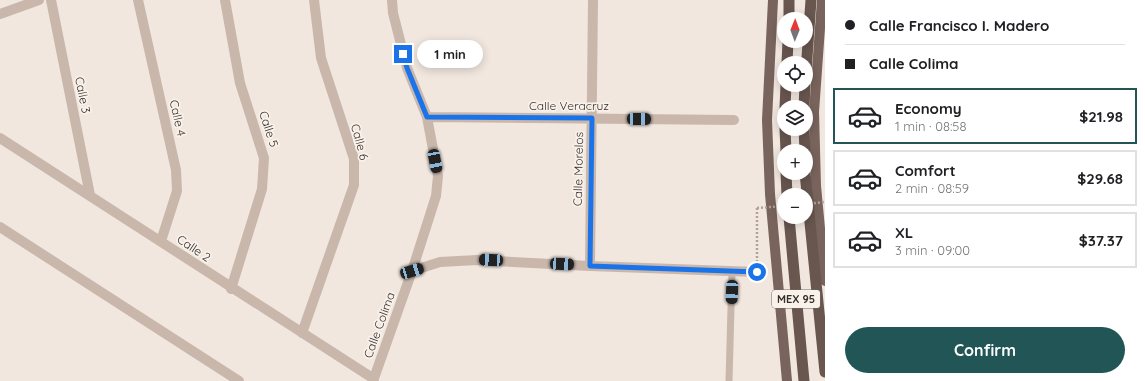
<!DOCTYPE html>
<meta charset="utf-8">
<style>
body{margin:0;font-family:Quicksand,sans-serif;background:#f6f6f6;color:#202124;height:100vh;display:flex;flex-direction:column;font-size:15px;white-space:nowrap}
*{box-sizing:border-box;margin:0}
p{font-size:13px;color:#757577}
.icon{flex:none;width:22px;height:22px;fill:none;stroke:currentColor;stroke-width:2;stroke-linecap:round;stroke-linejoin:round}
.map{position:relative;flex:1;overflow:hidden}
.details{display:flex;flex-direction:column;background:#fff;width:320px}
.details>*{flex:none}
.hud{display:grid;align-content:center;height:88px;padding:0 20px;background:#fff}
.needle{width:26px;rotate:1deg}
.fabs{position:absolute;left:777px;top:12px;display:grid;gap:8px}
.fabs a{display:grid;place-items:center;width:36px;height:36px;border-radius:50%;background:#fff;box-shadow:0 2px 10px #0003;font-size:20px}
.end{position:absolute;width:18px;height:18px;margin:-9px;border:5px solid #1a73e8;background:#fff;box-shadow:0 0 0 2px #fff}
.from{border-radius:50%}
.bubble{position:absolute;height:28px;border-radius:14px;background:#fff;box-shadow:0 2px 10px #0003;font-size:13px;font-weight:700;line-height:28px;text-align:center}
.car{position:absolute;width:12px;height:24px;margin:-12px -6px;border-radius:5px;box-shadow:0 0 3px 1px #0007;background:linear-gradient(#222 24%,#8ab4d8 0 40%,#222 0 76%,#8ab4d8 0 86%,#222 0)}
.hud b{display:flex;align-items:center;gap:14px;height:38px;font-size:15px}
.hud b+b{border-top:1px solid #e0e0e0}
.hud i{width:10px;height:10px;background:#202124}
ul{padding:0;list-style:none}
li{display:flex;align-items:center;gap:12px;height:56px;margin:0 8px 6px;padding:0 12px;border:2px solid #e0e0e0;border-radius:0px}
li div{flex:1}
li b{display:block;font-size:15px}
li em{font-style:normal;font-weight:700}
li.selected{border-color:#225656}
li>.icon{width:36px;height:36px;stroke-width:1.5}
.cta{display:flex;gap:8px;margin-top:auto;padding:8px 20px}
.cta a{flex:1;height:46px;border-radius:24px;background:#225656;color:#fff;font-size:16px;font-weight:700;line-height:46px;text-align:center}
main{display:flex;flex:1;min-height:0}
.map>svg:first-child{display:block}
</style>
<main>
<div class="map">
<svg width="825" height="381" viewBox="0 0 825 381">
<rect width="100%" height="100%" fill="#f1e7df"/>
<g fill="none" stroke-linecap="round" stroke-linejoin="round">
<path stroke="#b4a196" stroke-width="2.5" stroke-dasharray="2 2" stroke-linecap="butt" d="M757,208V262"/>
<path stroke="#c9b7ac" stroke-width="7" d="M729,381L732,271"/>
<path stroke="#c9b7ac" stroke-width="10" d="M51,0L90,195
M138,0L176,170L177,191L161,241
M225,0L240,83L264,158L262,189L231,289
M0,14L39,0
M427,117L734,120
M0,138L374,379
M0,227L239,381
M590,266L593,0
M412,271L440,262L477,260L590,266L757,272
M302,333L354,185V159L321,58L314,0
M373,381L412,271L436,196L438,176L427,117L407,68L393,13L392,0"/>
<path stroke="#78645c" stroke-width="10" d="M773,0L767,120L770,194L787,381
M822,0L814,112L816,186L825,281"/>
<path stroke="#68564f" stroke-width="11" d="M789,19V0
M787,63L788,41
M806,72L811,0
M785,107L786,85
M804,107L805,85
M785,129L786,151
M804,129L805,151
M786,173L787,195
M805,173L825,372
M789,217L804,381"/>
<path stroke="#b4a196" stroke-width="2.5" stroke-dasharray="2 2" stroke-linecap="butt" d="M806,204L825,202
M757,208L784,206"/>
</g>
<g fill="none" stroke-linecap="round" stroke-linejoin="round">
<path stroke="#1a73e8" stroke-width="5" d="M403,54L407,68L427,117L592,118L590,266L757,272"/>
</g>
<g text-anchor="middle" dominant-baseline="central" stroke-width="3.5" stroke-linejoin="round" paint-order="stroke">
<rect fill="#f9f2eb" stroke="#716864" stroke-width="1" x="772" y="290" width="48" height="18" rx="3"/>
<g font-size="11" font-weight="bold" fill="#372d2a">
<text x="796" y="299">MEX 95</text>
</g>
<g font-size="12" fill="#372d2a" stroke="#f9f2eb">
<text transform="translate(83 95) rotate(79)">Calle 3</text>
<text x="569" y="105">Calle Veracruz</text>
<text transform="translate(178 118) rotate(77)">Calle 4</text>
<text transform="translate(269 129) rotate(72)">Calle 5</text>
<text transform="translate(360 142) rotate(75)">Calle 6</text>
<text transform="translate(578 169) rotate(-89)">Calle Morelos</text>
<text transform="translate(194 248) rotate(34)">Calle 2</text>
<text transform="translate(379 325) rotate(-70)">Calle Colima</text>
</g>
</g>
</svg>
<div class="fabs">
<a><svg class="needle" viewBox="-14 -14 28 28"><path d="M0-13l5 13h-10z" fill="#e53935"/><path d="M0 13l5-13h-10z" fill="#757577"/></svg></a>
<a><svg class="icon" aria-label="locate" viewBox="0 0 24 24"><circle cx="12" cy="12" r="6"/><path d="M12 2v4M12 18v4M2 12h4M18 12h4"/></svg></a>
<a><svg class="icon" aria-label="layers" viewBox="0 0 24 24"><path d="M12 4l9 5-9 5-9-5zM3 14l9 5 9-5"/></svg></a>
<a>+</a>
<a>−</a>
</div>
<i class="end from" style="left:757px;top:272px"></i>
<i class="end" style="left:403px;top:54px"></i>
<div class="bubble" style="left:417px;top:40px;width:66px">1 min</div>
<i class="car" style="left:639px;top:119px;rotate:91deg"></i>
<i class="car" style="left:435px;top:161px;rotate:169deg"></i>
<i class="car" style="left:491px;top:260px;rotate:273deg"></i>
<i class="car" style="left:562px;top:264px;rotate:93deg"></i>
<i class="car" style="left:412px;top:271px;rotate:73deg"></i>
<i class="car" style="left:732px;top:292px;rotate:182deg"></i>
</div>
<section class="details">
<div class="hud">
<b><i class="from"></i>Calle Francisco I. Madero</b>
<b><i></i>Calle Colima</b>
</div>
<ul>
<li class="selected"><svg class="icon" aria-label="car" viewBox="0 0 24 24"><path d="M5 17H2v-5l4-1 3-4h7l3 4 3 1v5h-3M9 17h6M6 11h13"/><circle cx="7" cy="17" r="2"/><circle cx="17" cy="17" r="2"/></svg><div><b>Economy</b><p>1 min · 08:58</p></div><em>$21.98</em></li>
<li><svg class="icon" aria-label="car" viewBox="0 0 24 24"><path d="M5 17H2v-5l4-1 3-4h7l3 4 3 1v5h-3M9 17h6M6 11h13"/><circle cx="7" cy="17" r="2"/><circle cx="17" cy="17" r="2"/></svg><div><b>Comfort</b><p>2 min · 08:59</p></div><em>$29.68</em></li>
<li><svg class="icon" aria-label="car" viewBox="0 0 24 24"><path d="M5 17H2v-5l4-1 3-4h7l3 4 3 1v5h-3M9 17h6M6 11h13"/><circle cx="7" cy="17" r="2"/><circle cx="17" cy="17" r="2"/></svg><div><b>XL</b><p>3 min · 09:00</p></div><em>$37.37</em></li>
</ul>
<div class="cta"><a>Confirm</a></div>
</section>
</main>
